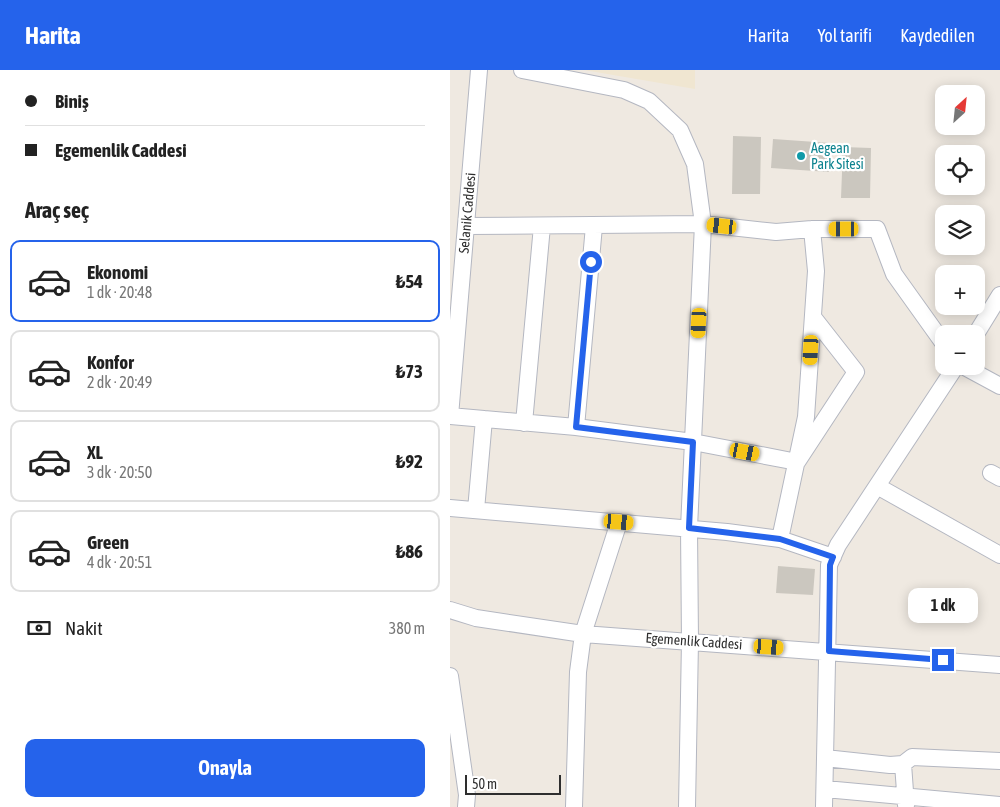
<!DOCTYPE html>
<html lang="tr">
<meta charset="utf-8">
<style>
body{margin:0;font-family:"Asap Condensed",sans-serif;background:#f6f6f6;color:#222;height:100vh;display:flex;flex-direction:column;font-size:19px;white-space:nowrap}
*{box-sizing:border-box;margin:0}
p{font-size:16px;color:#767676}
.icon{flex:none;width:28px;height:28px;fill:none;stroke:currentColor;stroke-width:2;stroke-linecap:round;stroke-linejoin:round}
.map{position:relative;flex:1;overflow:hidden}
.panel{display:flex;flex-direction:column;background:#fff;width:450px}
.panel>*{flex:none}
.top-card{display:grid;align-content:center;height:110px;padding:0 25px;background:#fff}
.needle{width:32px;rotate:27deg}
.fabs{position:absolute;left:485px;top:15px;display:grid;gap:10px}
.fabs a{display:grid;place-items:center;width:50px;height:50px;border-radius:10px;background:#fff;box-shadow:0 2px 12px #0003;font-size:25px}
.scale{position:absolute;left:15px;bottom:12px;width:96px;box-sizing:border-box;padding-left:5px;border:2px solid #2e2e2e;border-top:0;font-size:14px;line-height:18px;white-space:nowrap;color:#2e2e2e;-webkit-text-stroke:4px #fff;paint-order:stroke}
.end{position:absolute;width:22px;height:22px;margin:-11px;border:6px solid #2563eb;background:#fff;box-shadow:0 0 0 2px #fff}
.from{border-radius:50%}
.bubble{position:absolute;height:35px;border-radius:10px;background:#fff;box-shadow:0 2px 12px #0003;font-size:16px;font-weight:700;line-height:35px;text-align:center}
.car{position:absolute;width:15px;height:30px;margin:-15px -8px;border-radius:6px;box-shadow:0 0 4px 1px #0007;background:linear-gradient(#f5c518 24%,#345 0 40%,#f5c518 0 76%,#345 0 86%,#f5c518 0)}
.top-card b{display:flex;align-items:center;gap:18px;height:48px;font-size:19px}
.top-card b+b{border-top:1px solid #e0e0e0}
.top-card i{width:12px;height:12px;background:#222}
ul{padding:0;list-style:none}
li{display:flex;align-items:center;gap:15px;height:82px;margin:0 10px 8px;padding:0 15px;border:2px solid #e0e0e0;border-radius:10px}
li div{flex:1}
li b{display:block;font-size:19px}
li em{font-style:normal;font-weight:700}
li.current{border-color:#2563eb}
li>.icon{width:45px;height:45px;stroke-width:1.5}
h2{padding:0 25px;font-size:22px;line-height:60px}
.pay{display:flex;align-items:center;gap:12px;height:55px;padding:0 25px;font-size:19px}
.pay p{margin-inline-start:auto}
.button{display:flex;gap:10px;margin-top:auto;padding:10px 25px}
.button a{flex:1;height:58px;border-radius:10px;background:#2563eb;color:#fff;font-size:20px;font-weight:700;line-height:58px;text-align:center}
header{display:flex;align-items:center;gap:30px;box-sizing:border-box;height:70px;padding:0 25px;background:#2563eb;color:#fff}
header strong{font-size:24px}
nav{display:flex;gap:28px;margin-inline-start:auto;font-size:18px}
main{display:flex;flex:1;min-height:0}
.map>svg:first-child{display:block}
</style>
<header>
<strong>Harita</strong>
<nav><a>Harita</a><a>Yol tarifi</a><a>Kaydedilen</a></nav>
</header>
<main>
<section class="panel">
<div class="top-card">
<b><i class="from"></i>Biniş</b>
<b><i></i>Egemenlik Caddesi</b>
</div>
<h2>Araç seç</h2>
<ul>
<li class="current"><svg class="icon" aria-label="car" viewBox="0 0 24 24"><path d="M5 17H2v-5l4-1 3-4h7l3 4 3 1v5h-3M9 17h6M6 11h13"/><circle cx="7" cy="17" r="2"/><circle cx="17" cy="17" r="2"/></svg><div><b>Ekonomi</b><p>1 dk · 20:48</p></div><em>₺54</em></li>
<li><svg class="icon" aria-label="car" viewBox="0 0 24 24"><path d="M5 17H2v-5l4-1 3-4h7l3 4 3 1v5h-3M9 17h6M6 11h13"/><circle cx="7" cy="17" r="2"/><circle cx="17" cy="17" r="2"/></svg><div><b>Konfor</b><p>2 dk · 20:49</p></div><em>₺73</em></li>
<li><svg class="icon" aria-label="car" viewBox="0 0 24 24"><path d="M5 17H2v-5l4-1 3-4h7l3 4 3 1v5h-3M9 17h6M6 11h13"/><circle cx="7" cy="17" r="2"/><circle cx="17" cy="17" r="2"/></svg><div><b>XL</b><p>3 dk · 20:50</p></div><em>₺92</em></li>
<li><svg class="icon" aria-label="car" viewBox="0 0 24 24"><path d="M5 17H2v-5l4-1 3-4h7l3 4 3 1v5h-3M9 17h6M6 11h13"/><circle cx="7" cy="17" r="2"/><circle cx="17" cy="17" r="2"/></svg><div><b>Green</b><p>4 dk · 20:51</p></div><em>₺86</em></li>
</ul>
<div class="pay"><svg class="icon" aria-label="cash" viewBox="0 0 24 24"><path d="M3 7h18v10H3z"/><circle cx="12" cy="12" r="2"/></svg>Nakit<p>380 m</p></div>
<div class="button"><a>Onayla</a></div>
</section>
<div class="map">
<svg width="550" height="737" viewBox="0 0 550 737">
<rect width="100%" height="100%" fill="#efe9e1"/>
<path fill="#f0e6d1" d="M134,0H245V19Z"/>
<path fill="#cbc7bf" d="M283,66L311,67L310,124H282Z
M323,69L380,73L379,102L321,98Z
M393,77L421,78L420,128H391Z
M328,496L365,499L363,525L326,523Z"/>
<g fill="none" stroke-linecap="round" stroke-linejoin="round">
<defs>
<path id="minor" d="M72,0L174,20L199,31L230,60L245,94L253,154L239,458L240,571L237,737
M16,156L253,154L326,162L362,159H427L444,204L494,274
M526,264L550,225
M513,296L550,316
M0,346L126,357L243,372L347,392L406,302L363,247
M0,346L29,0
M74,353L92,156
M126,357L144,156
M541,403L550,408
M427,416L550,485
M0,438L277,462L330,469L383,487
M26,440L34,349
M330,469L356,347L366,201L362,159
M0,540L26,548L133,564L550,595
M0,606L17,725L16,737
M375,688L440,695L453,694L462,687L550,691
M453,694L456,735
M375,719L550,735
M124,737L128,602L133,564L169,452
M374,737L379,495L388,475L506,296"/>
</defs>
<use href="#minor" stroke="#b4b7c1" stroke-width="18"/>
<use href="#minor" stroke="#fff" stroke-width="16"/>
</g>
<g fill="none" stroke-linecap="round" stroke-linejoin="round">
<path stroke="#2563eb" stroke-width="6" d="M141,192L126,357L243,372L239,458L330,469L383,487L380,495L379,581L493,590"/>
</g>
<circle fill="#0f9aa8" stroke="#fff" stroke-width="2" cx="351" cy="86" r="5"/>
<g text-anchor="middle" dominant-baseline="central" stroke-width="4.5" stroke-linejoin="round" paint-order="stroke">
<g font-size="14" fill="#0d838f" stroke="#fff" text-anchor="start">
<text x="361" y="78">Aegean<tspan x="361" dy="16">Park Sitesi</tspan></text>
</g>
<g font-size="14" fill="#2e2e2e" stroke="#fff">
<text transform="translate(17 143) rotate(-85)">Selanik Caddesi</text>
<text transform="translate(244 571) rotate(4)">Egemenlik Caddesi</text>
</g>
</g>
</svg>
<div class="fabs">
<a><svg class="needle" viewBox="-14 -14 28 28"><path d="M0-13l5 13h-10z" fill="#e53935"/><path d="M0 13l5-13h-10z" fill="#767676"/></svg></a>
<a><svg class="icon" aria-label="locate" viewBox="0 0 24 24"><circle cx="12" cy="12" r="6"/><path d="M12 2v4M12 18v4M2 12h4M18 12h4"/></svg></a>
<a><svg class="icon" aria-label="layers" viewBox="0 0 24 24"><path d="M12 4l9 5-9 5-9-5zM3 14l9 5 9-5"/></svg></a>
<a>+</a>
<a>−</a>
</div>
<div class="scale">50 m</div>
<i class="end from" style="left:141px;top:192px"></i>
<i class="end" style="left:493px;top:590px"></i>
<div class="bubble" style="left:458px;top:518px;width:70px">1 dk</div>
<i class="car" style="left:272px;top:156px;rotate:276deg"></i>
<i class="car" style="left:394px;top:159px;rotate:270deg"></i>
<i class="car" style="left:249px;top:253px;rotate:183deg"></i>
<i class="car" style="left:361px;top:280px;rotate:183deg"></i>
<i class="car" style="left:295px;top:382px;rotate:101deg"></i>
<i class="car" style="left:169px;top:452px;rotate:95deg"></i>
<i class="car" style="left:319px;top:577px;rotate:94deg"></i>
</div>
</main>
